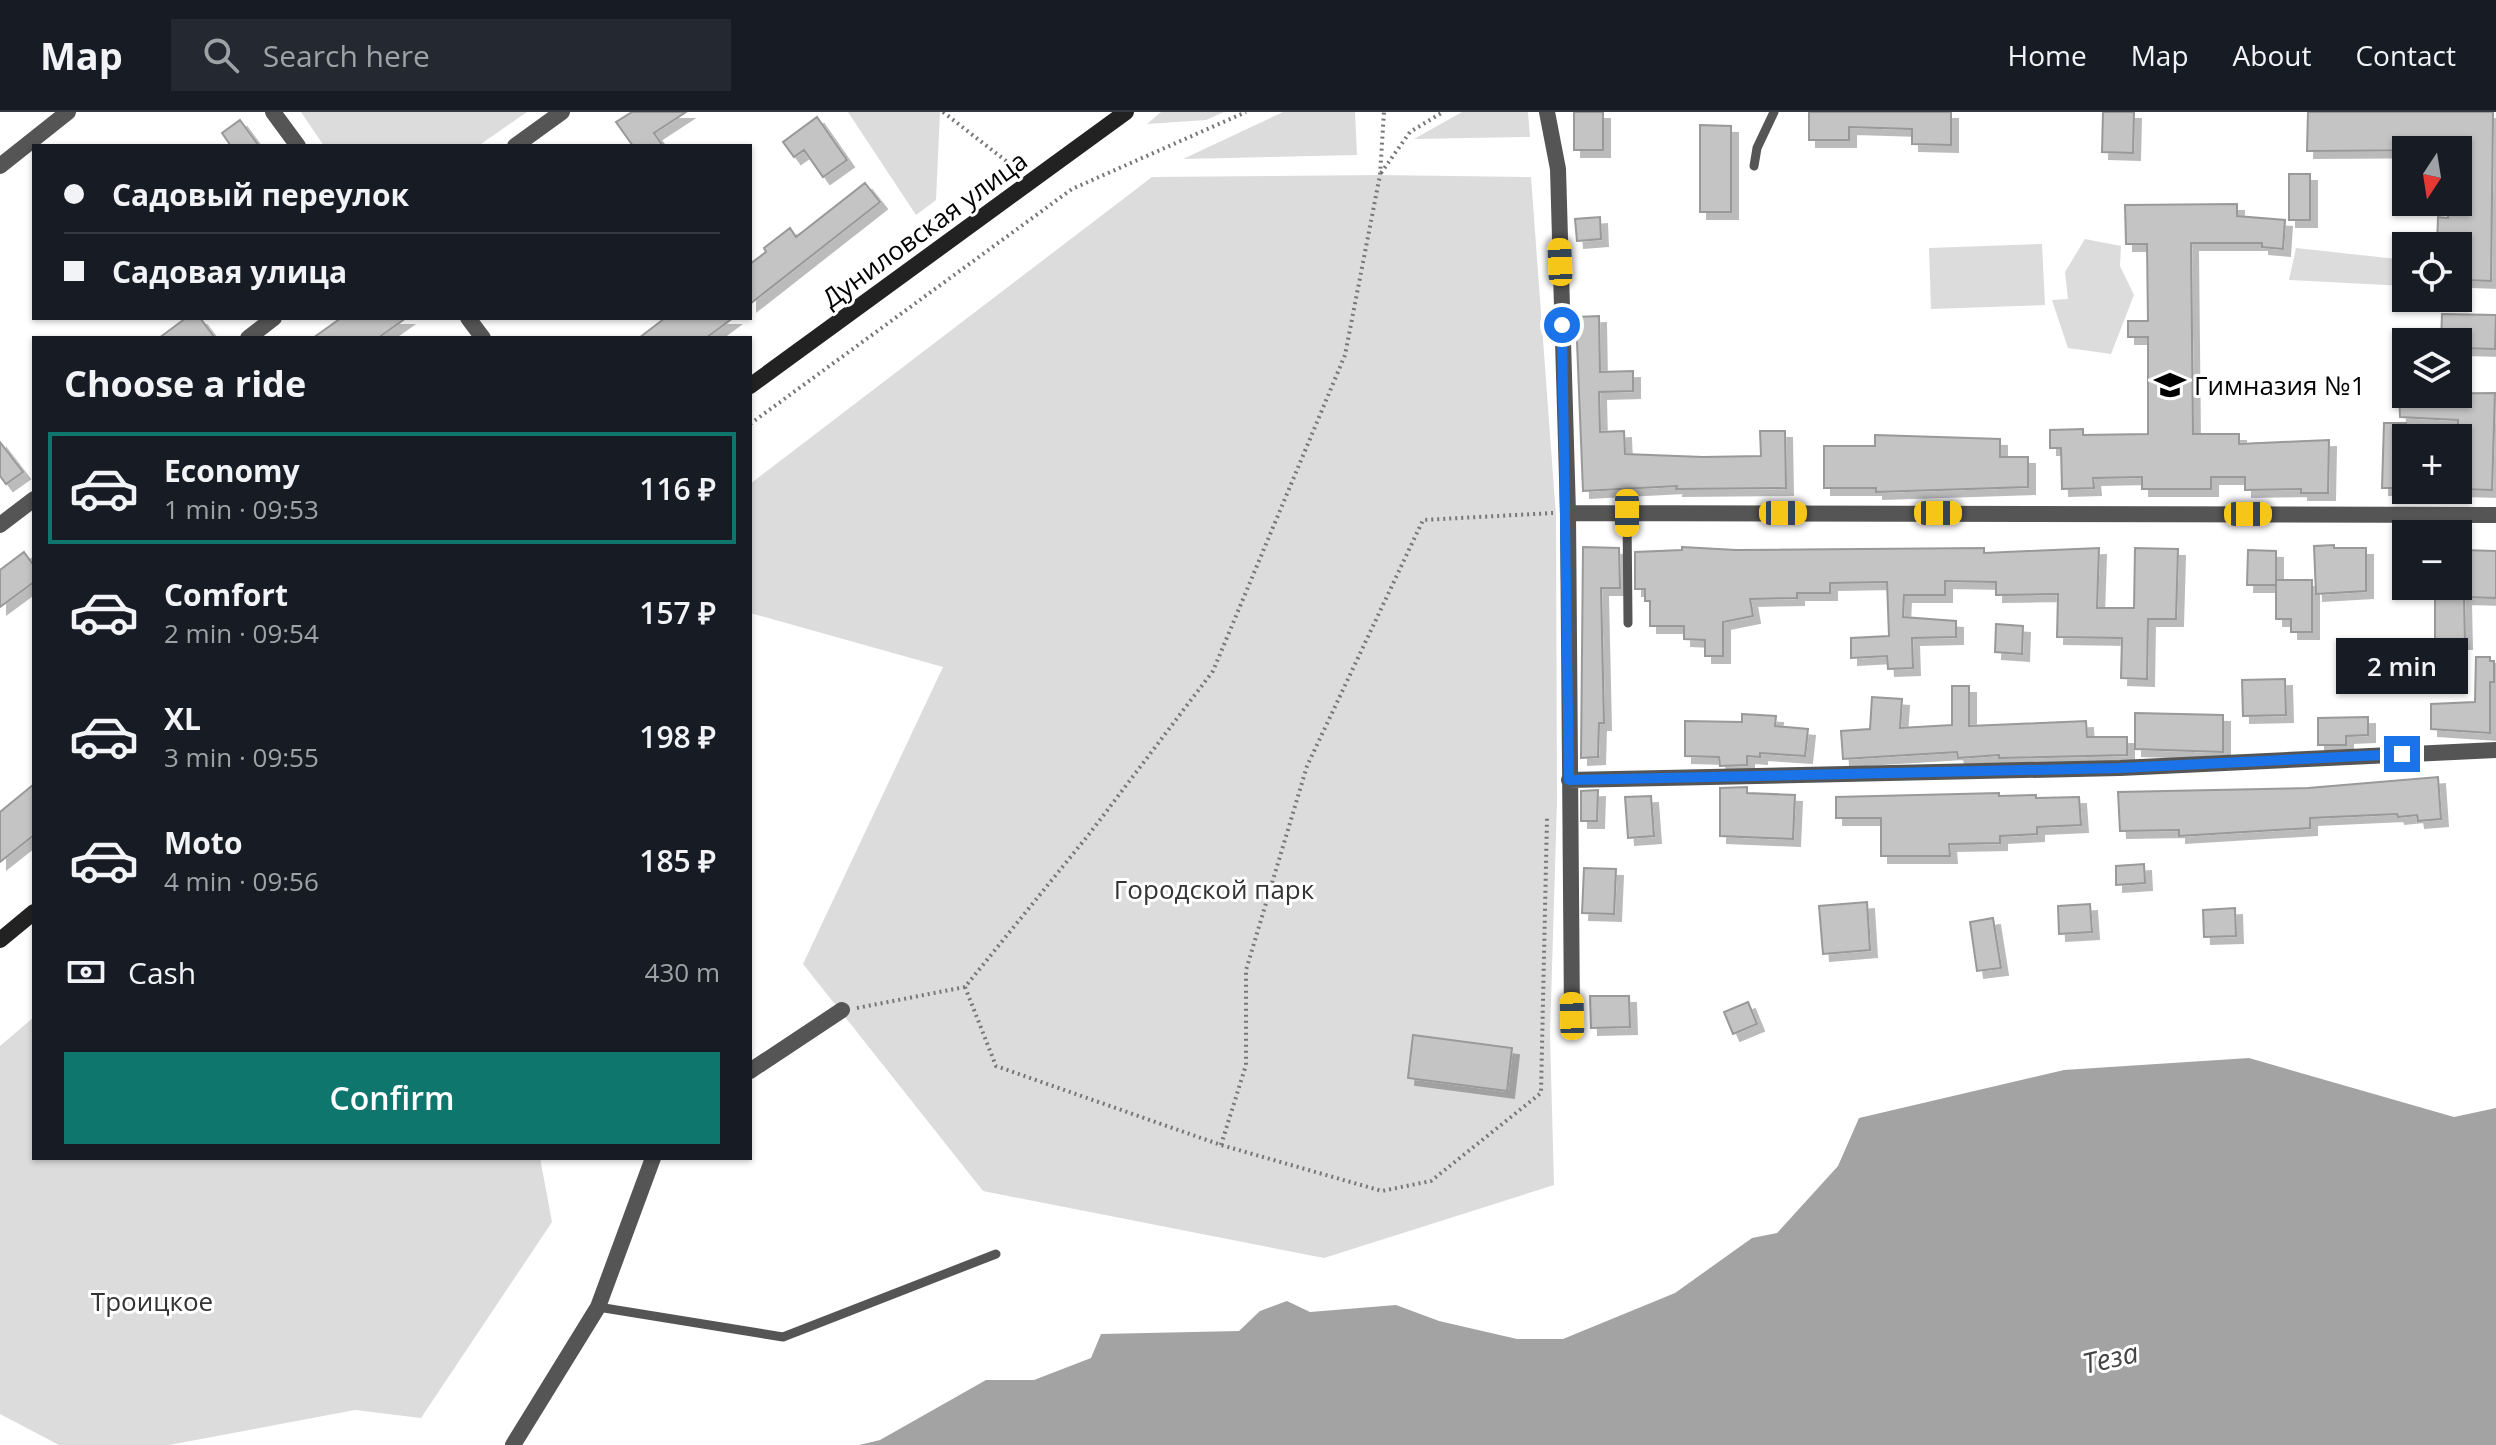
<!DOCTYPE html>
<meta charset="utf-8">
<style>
body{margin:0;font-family:"Open Sans",sans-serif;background:#242831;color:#f1f3f6;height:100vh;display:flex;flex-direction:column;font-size:30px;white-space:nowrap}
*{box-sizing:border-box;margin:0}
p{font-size:26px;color:#9ea1a6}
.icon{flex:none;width:44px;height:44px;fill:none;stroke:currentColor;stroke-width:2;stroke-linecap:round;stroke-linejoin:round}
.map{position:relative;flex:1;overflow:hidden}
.side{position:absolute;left:32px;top:224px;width:720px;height:824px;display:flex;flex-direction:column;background:#171b24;border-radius:0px;box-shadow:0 2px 6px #0004}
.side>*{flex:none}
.top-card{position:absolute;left:32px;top:32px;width:720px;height:176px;border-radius:0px;box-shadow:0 2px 6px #0004;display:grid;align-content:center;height:176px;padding:0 32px;background:#171b24}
.needle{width:52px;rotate:192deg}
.controls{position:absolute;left:2392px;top:24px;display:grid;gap:16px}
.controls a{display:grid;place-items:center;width:80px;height:80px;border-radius:0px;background:#171b24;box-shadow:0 2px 6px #0004;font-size:40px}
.end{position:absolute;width:36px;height:36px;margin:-18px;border:10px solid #1a73e8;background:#fff;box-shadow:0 0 0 4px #fff}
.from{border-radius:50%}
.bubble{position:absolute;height:56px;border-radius:0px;background:#171b24;box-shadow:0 2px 6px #0004;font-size:26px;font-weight:600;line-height:56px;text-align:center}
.car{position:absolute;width:24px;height:48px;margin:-24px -12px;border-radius:10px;box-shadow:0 0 6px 2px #0007;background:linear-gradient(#f5c518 24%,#345 0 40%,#f5c518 0 76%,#345 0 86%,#f5c518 0)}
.top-card b{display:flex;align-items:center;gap:28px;height:76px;font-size:30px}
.top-card b+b{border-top:2px solid #363941}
.top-card i{width:20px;height:20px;background:#f1f3f6}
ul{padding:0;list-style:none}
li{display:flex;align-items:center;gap:24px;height:112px;margin:0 16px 12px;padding:0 16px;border:4px solid transparent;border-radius:0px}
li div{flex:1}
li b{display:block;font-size:30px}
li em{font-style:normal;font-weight:600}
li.current{border-color:#0f766e}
li>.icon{width:72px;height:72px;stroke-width:1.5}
h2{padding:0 32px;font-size:36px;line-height:96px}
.pay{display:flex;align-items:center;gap:20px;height:88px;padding:0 32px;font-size:30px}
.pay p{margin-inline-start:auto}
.cta{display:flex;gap:16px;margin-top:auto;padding:16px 32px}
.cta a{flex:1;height:92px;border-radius:0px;background:#0f766e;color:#fff;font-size:32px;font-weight:600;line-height:92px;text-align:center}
header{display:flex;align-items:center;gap:48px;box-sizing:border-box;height:112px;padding:0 40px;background:#171b24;border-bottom:2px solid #363941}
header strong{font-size:38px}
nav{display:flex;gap:44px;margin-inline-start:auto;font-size:28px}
.search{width:560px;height:72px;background:#242831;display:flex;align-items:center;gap:20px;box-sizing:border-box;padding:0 28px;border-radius:0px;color:#9ea1a6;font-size:30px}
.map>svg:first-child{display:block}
</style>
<header>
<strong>Map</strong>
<div class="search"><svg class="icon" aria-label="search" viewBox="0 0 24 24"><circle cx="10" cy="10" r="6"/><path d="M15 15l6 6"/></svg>Search here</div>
<nav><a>Home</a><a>Map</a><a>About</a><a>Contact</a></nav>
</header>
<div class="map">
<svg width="2496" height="1333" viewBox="0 0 2496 1333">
<defs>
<filter id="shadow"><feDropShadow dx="7" dy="7" stdDeviation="0" flood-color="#0004"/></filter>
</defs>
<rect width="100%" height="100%" fill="#fff"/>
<path fill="#dcdcdc" d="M301,0H527L478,34H324Z
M848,0H940L936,88L916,103Z
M1161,0H1224L1206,8L1147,12Z
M1283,0H1355L1357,43L1183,47Z
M1462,0H1528L1530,25L1414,27Z
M1380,63L1531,65L1556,404L1557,690L1550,923L1554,1073L1324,1146L983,1079L803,852L943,555L750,501V372L1152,65Z
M2085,127L2121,134L2120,154L2134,183L2111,242L2068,236L2052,188L2068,187L2065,160Z
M2042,132L2045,193L1931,197L1929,136Z
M2296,136L2406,148V174L2289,168Z
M34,905V1046H540L552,1110L421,1306L355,1298L169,1333H59L0,1302V934Z"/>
<path fill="#a3a3a3" d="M2249,946L2454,1005L2496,996V1333H859L880,1328L986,1268H1034L1091,1246L1101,1222L1239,1219L1260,1199L1287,1189L1310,1200L1396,1193L1439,1209L1517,1227H1563L1675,1181L1752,1126L1777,1121L1838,1054L1859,1006L2064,958Z"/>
<path fill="#c4c4c4" stroke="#999" stroke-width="2" filter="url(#shadow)" d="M632,0H686L654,21L663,34H633L616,10Z
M1574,0H1603V38H1574Z
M1809,0H1951V33L1912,32V17L1849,15V28H1809Z
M2103,0H2134L2133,41L2102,40Z
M2308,0H2493L2491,169L2465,168L2466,132L2437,131L2438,105L2448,106V90H2458V38L2307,39Z
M817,5L847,48L823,65L804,38L794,45L783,30Z
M240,8L259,34H231L222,21Z
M1700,13L1731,14V100H1700Z
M2289,62H2310V108H2289Z
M865,71L880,90L750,192V152L766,140L764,136L790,116L796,125Z
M2237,92V104L2285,108L2283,137L2262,135V131H2191L2193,322H2239V332L2329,328L2328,381H2301V377L2245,378V365H2211V377H2142V365L2093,366L2094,376L2062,377L2061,336H2050V318L2083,317V323L2148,322V225H2128V209H2148L2147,132H2126L2125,93Z
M1600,105L1601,127L1577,129L1575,107Z
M2442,202L2496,203L2495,237L2458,236V230H2441Z
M1599,204L1600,260L1633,259V279L1599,280L1600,320L1624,319L1625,342L1703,345L1761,344L1760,319H1785L1786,376L1676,377L1677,374L1583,379L1576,205Z
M186,206H200L215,226H159Z
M341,206H406L378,226H313Z
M665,206H733L706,226H639Z
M2495,281L2492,378L2458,377V308L2400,305L2399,282Z
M2384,311H2406V376H2382Z
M1875,323L2000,327V345H2028V375L1876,380V376H1824V334H1875Z
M0,330L23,360L6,372L0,364Z
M2334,433V436H2366V479L2316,482L2314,434Z
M1583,435L1619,436L1620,476H1601L1604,611H1599L1598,645L1581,646Z
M1682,435L1736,438L1984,436V441L2099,436L2097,496H2134L2135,436L2178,437L2176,507H2148L2147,567L2121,566L2122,526L2057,525L2058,482L1996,483V470L1945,469V483H1904L1903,505L1956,509V525L1912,526L1913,556L1888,557L1887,544L1851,546V526L1889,524L1887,470L1830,471V481H1797V486L1750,487L1753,504L1723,510V544H1705V528L1684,527V514H1650V489H1645V477H1635V440L1682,438Z
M2248,438L2276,439V473H2247Z
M2461,438L2496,439V486L2464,485L2465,530H2435V474H2460Z
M24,440L34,454V470L0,495V458Z
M2276,468H2312V520H2291V507H2276Z
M1996,512L2023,514L2022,542L1995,540Z
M2476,545H2490V549H2494V570H2490V621L2431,617V592L2475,590Z
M2285,567L2286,603L2243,604L2242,568Z
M1952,574H1969V614L2086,609L2087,625H2127V643L1999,646V643L1958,646L1957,640L1843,647L1841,619L1870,617L1872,585L1902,587L1900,616L1952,613Z
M2135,601L2223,603V640L2135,637Z
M1742,602L1776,604L1775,614L1808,617L1805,644L1760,641V645L1747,644V653L1720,654L1719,645L1685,644V609L1742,610Z
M2368,605V623L2346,624V633H2318V606Z
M2438,665L2441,707L2418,709L2417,703L2398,705L2397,702L2310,706V716L2179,724V718L2120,719L2118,680L2308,676Z
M34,672V723L0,750V700Z
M1747,675V681L1795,683L1793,727L1720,724V676Z
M1598,678L1597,709H1581V679Z
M1999,681V684L2036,683V686L2079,685L2081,713L2037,715V722L2000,724V731L1949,732L1950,744H1881V706H1836V685Z
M1651,684L1654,724L1628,726L1625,685Z
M2144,752L2145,771L2116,773V754Z
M1584,756L1616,757L1614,802L1582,801Z
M1867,790L1870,838L1823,842L1819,794Z
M2090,792L2092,820L2059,822L2058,794Z
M2235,796L2236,824L2204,825L2203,798Z
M1993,806L2001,856L1977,859L1970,810Z
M1590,884H1629L1630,915L1591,916Z
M1748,890L1757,912L1733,922L1724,900Z
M1413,923L1512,936L1507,979L1408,966Z"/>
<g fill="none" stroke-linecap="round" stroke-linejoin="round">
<path stroke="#777" stroke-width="4" stroke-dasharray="2 4" stroke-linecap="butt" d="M943,0L1019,59
M1381,61L1410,20L1443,0
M750,312L1072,77L1246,0
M965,875L996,954L1221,1033L1382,1079L1431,1069L1541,981L1547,706
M857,896L965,875L1090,721L1213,559L1345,243L1380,63L1384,0
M1221,1033L1246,953V858L1307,654L1423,408L1553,401"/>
<path stroke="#555" stroke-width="9" d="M1754,54L1757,36L1774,0
M1627,401L1628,511
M598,1195L783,1225L996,1142"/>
<path stroke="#555" stroke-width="16" d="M273,0L298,34
M1547,0L1558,57L1568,401L1572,904
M515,34L562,0
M0,54L68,0
M468,206L483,226
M248,226L274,206
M1568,401L2496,403
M0,413L34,387
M1569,668L2120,656L2496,638
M750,959L842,898
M513,1333L598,1195L653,1046"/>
<path stroke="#222" stroke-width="16" d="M750,274L1126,0
M0,828L34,800"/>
</g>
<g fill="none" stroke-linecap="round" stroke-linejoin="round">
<path stroke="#1a73e8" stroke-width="10" d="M1562,213L1569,668L2120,656L2402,642"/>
</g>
<defs>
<symbol id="school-bare" viewBox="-9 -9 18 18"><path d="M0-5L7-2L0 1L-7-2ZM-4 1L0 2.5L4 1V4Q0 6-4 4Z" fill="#000" stroke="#fff" stroke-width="2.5" paint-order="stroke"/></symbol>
</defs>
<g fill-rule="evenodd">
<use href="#school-bare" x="2148" y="251" width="44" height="44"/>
</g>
<g text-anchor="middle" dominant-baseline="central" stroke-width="6" stroke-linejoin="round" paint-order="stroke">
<g font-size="26" fill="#000" stroke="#fff">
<text transform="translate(924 117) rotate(-36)">Дуниловская улица</text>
</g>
<g font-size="26" fill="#000" stroke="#fff" text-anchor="start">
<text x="2194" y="273">Гимназия №1</text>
</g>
<g font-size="26" fill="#333" stroke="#fff">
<text x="1214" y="777">Городской парк</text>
<text x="152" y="1189">Троицкое</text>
</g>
<g font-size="28" font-style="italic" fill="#444" stroke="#fff">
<text transform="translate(2110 1245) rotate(-13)">Теза</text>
</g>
</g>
</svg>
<div class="controls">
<a><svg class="needle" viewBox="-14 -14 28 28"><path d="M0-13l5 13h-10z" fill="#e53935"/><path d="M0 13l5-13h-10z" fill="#9ea1a6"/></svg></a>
<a><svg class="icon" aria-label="locate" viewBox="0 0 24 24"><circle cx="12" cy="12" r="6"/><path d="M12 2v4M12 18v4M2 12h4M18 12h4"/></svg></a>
<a><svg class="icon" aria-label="layers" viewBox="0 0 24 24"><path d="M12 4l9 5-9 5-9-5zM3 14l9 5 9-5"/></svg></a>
<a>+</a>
<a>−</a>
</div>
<i class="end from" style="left:1562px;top:213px"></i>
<i class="end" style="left:2402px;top:642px"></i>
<div class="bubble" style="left:2336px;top:526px;width:132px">2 min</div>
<i class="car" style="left:1560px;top:150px;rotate:358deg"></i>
<i class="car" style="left:1627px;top:401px;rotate:180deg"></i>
<i class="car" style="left:1783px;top:401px;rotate:90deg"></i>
<i class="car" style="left:1938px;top:401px;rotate:90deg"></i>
<i class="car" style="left:2248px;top:402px;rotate:90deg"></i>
<i class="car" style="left:1572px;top:904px;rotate:359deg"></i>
<div class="top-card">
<b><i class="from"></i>Садовый переулок</b>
<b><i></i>Садовая улица</b>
</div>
<section class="side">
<h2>Choose a ride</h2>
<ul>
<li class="current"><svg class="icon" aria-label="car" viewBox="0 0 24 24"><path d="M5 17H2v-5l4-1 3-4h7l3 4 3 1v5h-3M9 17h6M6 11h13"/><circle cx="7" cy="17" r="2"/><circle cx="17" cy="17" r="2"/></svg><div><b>Economy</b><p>1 min · 09:53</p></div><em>116 ₽</em></li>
<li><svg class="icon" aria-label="car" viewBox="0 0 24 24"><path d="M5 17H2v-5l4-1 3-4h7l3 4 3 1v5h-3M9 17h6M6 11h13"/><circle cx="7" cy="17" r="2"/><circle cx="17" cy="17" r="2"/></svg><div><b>Comfort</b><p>2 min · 09:54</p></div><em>157 ₽</em></li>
<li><svg class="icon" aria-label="car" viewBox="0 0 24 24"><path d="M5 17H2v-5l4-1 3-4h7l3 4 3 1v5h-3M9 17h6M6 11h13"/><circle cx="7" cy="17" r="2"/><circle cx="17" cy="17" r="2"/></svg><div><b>XL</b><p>3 min · 09:55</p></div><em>198 ₽</em></li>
<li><svg class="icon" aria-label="car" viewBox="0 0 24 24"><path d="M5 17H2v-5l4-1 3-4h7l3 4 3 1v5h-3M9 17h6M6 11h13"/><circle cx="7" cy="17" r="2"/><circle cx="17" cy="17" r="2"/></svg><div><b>Moto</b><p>4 min · 09:56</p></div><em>185 ₽</em></li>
</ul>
<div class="pay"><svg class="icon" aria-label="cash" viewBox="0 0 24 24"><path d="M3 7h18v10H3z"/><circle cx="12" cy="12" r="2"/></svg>Cash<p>430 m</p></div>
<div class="cta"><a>Confirm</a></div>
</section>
</div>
